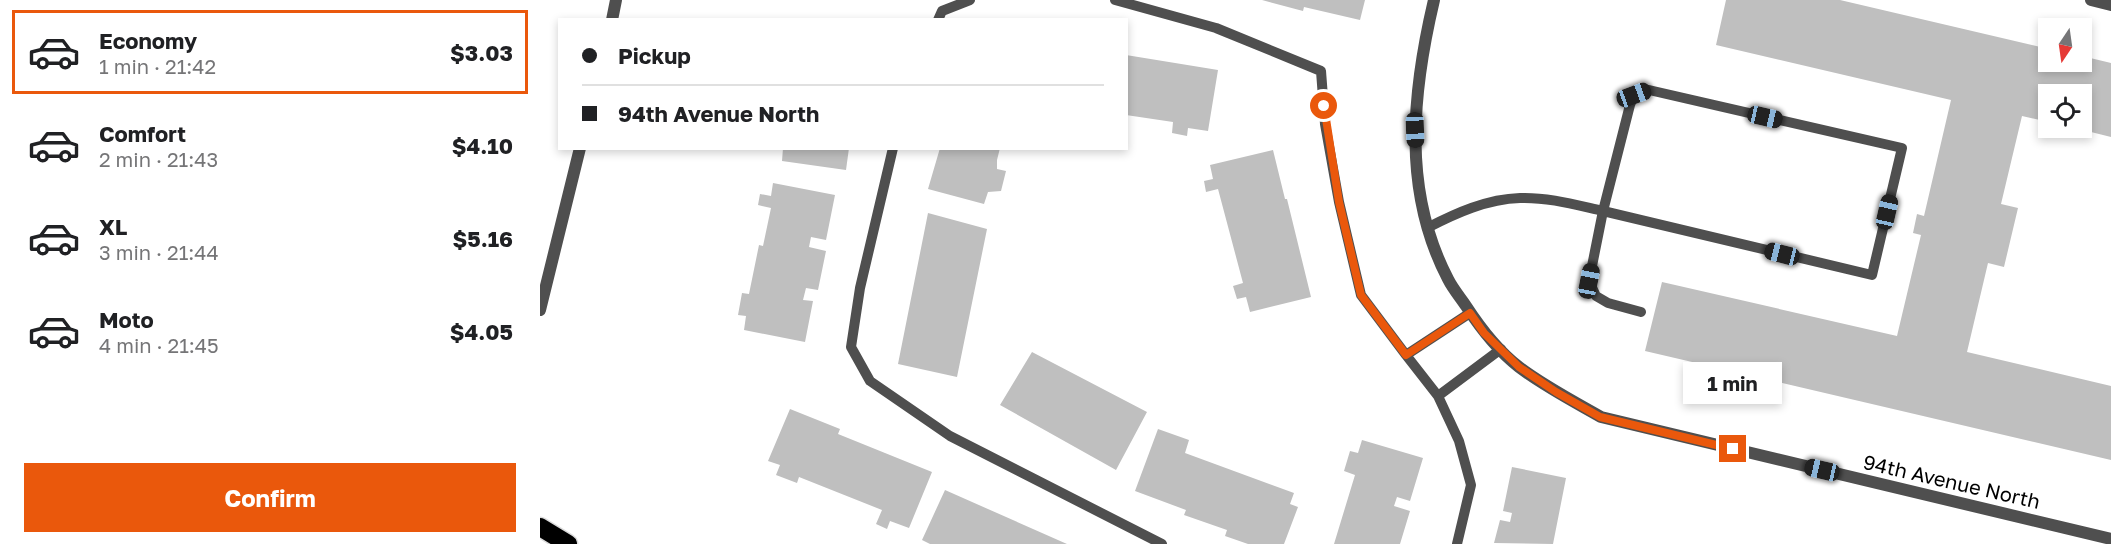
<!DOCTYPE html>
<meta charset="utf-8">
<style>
body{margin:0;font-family:"Golos Text",sans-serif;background:#f2f2f2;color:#202124;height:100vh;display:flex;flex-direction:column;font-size:22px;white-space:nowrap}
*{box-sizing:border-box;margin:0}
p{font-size:20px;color:#757577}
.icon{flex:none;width:33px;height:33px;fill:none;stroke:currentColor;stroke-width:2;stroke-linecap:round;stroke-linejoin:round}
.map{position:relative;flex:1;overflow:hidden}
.panel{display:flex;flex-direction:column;background:#fff;width:540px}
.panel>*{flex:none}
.banner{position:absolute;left:18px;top:18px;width:570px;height:132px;border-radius:0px;box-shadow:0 3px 9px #0003;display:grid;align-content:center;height:132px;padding:0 24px;background:#fff}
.needle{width:39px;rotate:193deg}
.buttons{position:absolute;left:1498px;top:18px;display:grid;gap:12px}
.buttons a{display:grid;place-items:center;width:54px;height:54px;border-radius:0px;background:#fff;box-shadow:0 3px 9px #0003;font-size:30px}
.end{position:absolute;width:27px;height:27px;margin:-14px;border:8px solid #ea580c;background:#fff;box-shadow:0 0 0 3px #fff}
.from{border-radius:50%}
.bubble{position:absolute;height:42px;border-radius:0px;background:#fff;box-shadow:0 3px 9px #0003;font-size:20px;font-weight:700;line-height:42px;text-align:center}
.car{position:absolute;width:18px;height:36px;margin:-18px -9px;border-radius:8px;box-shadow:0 0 4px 2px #0007;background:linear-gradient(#222 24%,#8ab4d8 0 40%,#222 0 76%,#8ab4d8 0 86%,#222 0)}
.banner b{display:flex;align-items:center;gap:21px;height:57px;font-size:22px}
.banner b+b{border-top:2px solid #e0e0e0}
.banner i{width:15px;height:15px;background:#202124}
ul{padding:10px 0 0;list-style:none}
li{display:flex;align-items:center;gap:18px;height:84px;margin:0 12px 9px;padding:0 12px;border:3px solid transparent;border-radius:0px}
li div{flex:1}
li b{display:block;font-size:22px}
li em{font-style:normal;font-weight:700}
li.selected{border-color:#ea580c}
li>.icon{width:54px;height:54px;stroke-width:1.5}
.button{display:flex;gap:12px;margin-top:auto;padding:12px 24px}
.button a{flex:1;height:69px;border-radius:0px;background:#ea580c;color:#fff;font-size:24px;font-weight:700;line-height:69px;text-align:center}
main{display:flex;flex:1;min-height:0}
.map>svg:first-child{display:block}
</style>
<main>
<section class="panel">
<ul>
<li class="selected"><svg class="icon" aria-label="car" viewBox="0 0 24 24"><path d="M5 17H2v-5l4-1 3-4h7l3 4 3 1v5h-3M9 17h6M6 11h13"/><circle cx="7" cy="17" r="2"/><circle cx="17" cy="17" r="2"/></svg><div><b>Economy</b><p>1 min · 21:42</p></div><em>$3.03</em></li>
<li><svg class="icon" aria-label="car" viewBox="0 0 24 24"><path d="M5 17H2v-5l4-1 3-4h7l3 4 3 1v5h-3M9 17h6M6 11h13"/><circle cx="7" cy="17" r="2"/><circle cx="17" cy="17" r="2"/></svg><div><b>Comfort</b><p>2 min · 21:43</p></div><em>$4.10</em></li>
<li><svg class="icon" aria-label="car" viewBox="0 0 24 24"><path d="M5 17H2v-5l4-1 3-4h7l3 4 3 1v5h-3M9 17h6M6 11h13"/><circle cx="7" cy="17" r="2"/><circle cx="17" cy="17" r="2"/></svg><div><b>XL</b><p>3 min · 21:44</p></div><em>$5.16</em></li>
<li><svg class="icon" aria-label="car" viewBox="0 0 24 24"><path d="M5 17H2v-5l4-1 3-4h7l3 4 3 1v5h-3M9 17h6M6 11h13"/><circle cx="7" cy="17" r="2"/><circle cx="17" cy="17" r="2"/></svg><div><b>Moto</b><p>4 min · 21:45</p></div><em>$4.05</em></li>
</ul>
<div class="button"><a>Confirm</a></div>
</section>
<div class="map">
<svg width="1571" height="544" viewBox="0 0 1571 544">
<rect width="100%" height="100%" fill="#fff"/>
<path fill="#bfbfbf" d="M722,0H825L820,20L764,7L763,11Z
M1186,0H1300L1509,49V62H1542V56L1571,63V137L1535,128H1542V94H1509V122L1482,116L1461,204L1478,208L1464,267L1448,263L1427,352L1571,386V460L1105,351L1122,282L1357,336L1381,235L1373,233L1377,214L1384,216L1411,100L1176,45Z
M586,55L678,70L668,131L648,128L647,136L632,133L633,122L586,115Z
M243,148H309L306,170L242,161Z
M400,148H460L457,160V169L466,171L461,191L448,192L444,204L388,189Z
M733,150L745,199H747L771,297L710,312L706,297L697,299L693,286L703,283L678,189L666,192L664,181L673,179L670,165Z
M233,183L295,195L286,240L271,237L269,247L286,251L278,290L266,288L263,300L273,301L265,342L204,330L206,316L198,315L202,293L209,294L219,245L223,246L231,208L218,205L220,194L231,196Z
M388,213L447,229L417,377L358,364Z
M492,352L607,412L576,470L460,405Z
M250,409L300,429L298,434L392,472L369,528L350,521L347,529L336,524L342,510L259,477L257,483L236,475L240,465L228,461Z
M618,429L649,440L645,453L754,493L750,504L758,507L744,544H708L685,536L687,530L644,515L646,510L595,491Z
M822,440L883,458L870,501L857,497L854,506L870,511L860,544H794L815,475L804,471L810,451L818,453Z
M972,467L1026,478L1013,544L954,543L960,520L970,522L972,513L963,511Z
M405,490L527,544H390L382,540Z"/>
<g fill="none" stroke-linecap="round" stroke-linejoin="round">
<defs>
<path id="motorway" d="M0,527L28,544"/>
</defs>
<use href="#motorway" stroke="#dbdbdb" stroke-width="21"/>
<path stroke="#4f4f4f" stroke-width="10" d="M575,0L676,28L781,71L785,124L799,202L821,295L866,355L930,313
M398,20L402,11L430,0
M353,148L320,288L311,347L330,381L410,436L622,544
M887,228C916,213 947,199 980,198C1008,197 1036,205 1063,211L1332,275L1362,148L1109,90L1094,95L1090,105L1063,211L1049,281L1056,296L1068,303L1101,312
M866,355L898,396
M917,544L931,485L919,441L898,396L961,349"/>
<path stroke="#4f4f4f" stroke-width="12" d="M894,0C872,93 862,191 908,279C913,289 920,297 926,306C941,329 957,350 979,367C1004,386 1033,401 1061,417L1571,539"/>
<path stroke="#4f4f4f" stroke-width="12" d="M1551,0L1571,5
M72,20L76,0
M0,310L40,148"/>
<use href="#motorway" stroke="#000" stroke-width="18"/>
</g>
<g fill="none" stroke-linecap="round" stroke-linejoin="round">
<path stroke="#ea580c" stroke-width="8" d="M784,106L799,202L821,295L866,355L930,313L944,333L979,367L1016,392L1060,417L1193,449"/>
</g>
<g text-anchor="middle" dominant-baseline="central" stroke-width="6" stroke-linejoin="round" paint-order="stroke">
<g font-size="20" fill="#000" stroke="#fff">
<text transform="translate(1412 481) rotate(13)">94th Avenue North</text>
</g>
</g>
</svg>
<div class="buttons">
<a><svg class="needle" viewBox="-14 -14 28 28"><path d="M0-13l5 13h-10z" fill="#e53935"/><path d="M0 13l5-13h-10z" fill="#757577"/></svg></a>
<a><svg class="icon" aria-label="locate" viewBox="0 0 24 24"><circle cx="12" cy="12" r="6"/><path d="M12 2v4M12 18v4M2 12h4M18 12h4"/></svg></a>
</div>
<i class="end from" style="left:784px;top:106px"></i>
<i class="end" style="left:1193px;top:449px"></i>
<div class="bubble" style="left:1143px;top:362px;width:99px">1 min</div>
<i class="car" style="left:1094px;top:95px;rotate:70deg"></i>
<i class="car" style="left:1225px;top:117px;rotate:103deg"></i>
<i class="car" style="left:875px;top:130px;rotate:178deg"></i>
<i class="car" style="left:1347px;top:212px;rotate:13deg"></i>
<i class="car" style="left:1242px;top:254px;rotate:284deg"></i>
<i class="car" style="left:1049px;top:281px;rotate:11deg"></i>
<i class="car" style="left:1282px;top:470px;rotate:283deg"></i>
<div class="banner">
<b><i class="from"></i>Pickup</b>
<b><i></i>94th Avenue North</b>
</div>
</div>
</main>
